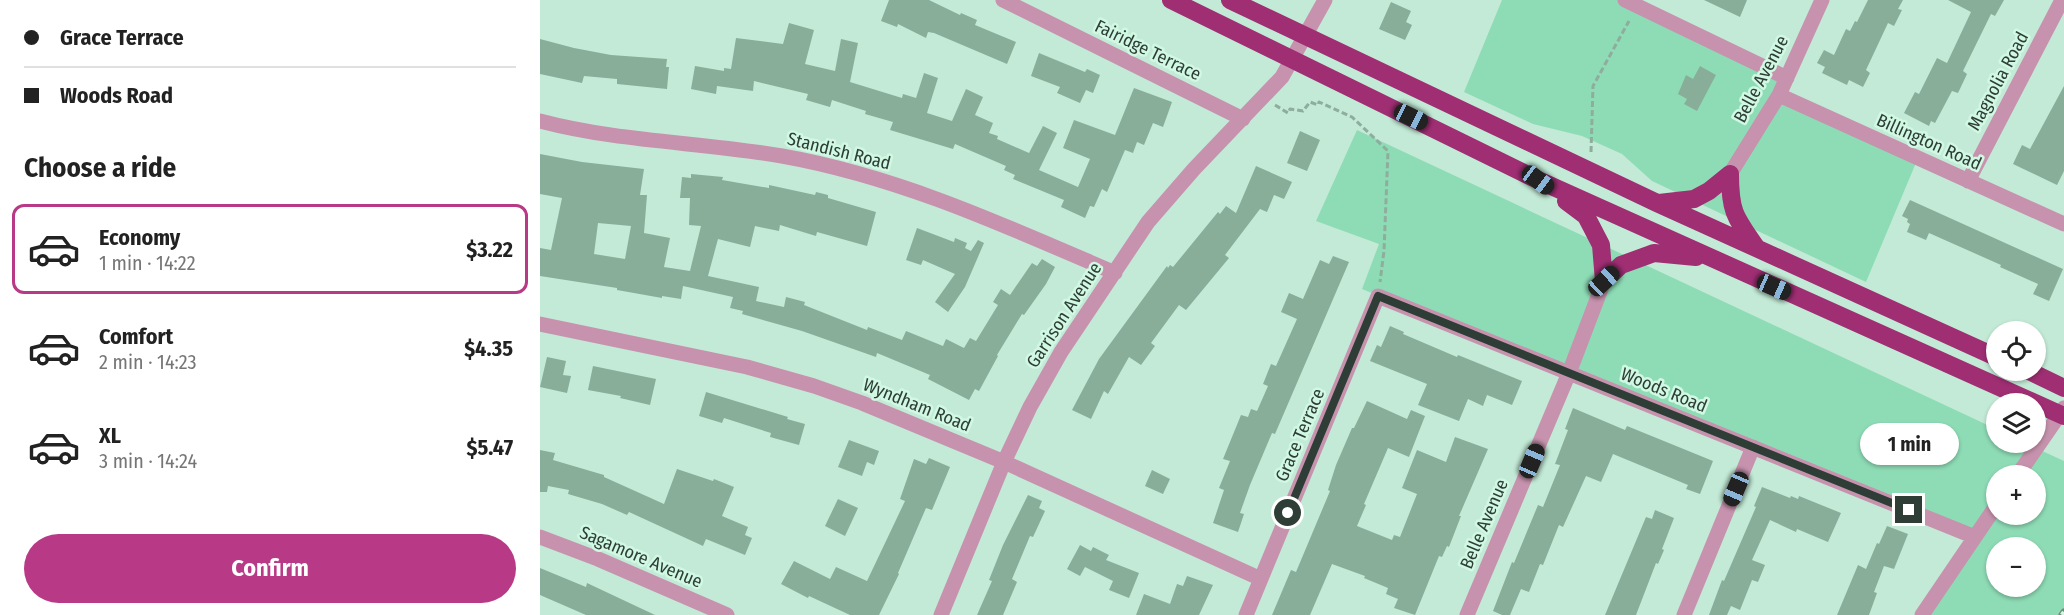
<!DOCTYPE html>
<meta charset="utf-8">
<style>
body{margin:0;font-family:"Fira Sans Condensed",sans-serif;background:#f2f2f2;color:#222;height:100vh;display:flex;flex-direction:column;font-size:22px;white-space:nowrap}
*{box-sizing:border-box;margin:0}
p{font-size:20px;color:#767676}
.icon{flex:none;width:33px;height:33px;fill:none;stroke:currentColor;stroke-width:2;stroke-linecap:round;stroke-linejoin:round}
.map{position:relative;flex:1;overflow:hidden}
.details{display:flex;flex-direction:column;background:#fff;width:540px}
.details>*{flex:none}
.top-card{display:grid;align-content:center;height:132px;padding:0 24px;background:#fff}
.buttons{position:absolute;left:1446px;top:321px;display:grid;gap:12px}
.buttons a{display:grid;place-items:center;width:60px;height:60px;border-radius:50%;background:#fff;box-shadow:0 2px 4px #0004;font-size:30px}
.end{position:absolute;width:27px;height:27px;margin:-14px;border:8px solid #2e3e36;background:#fff;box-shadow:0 0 0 3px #fff}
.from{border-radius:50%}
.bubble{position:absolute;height:42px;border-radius:21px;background:#fff;box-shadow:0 2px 4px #0004;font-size:20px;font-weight:700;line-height:42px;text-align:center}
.car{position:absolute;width:18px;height:36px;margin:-18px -9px;border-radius:8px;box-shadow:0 0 4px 2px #0007;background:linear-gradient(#222 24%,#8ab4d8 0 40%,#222 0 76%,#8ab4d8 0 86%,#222 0)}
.top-card b{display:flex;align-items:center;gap:21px;height:57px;font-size:22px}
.top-card b+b{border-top:2px solid #e0e0e0}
.top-card i{width:15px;height:15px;background:#222}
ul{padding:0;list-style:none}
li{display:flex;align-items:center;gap:18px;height:90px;margin:0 12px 9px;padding:0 12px;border:3px solid transparent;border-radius:12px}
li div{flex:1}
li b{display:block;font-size:22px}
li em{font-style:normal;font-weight:700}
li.current{border-color:#b83a87}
li>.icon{width:54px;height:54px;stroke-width:1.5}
h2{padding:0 24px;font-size:27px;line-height:72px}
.action{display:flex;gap:12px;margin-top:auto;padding:12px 24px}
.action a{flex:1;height:69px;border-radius:36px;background:#b83a87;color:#fff;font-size:24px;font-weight:700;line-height:69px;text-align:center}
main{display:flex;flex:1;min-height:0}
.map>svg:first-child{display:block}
</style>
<main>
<section class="details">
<div class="top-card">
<b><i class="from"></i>Grace Terrace</b>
<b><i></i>Woods Road</b>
</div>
<h2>Choose a ride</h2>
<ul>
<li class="current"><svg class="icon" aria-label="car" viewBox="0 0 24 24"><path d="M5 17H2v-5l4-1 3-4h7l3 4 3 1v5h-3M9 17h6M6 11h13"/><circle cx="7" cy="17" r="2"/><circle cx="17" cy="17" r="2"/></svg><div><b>Economy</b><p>1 min · 14:22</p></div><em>$3.22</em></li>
<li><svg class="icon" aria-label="car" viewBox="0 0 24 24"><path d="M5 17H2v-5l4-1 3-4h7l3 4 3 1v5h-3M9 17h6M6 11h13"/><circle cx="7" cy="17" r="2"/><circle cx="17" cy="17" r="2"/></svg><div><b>Comfort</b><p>2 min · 14:23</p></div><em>$4.35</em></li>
<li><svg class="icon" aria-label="car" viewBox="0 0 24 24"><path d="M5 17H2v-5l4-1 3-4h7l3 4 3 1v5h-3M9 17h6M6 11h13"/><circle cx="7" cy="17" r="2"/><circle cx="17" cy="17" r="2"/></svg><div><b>XL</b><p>3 min · 14:24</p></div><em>$5.47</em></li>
</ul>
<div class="action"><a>Confirm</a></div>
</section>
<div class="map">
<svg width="1524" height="615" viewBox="0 0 1524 615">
<rect width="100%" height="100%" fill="#c3ead6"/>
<path fill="#8edcb6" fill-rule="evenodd" d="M962,0H1085L1247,78L1239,95L1378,158L1326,282L1112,181L1082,154L1042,136L993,124L924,92Z
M817,130L1456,429V442L1485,443L1524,461V615H1382L1435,537L822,289L839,244L776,221ZM1456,476H1496V514H1456ZM1456,548H1496V586H1456Z"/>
<path fill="#88ae9a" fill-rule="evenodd" d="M349,0H389L420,15L421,13L437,20L435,25L476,42L467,64L394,33L388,32L386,38L358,24L357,27L341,21Z
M1164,0H1207L1200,17Z
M1328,0H1363L1358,9L1362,10L1354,26L1348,23L1326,70L1330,73L1323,87L1309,80L1307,85L1282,73L1285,67L1277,63L1284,50L1294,55L1306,29L1310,31L1315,21L1317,22Z
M1408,0H1464L1455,16L1451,14L1423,71L1427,74L1418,93L1412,91L1395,123L1391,121L1389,126L1364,113L1375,92L1379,94L1397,58L1407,63L1431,12Z
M851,2L871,11L866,22L872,25L865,40L839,29Z
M249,23L274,30L265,64L295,71L301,39L318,43L310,82L362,98L363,94L376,98L384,73L398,78L387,113L412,121L426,89L443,97L435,115L453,123L449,133L458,136L457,139L489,153L503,126L517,133L499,170L538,187L550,159L523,148L534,120L575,135L594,88L632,102L623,127L613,123L604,145L597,142L593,153L585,150L567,192L562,189L554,207L550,206L545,218L521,207L524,200L473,179L475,175L464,170L466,166L415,144L413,149L350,130L353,122L325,114L326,111L292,100L290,107L266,100L268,94L214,81L213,91L177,86L176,94L151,89L155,66L184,71V68L191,69L196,38L243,44Z
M0,39L34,48L71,55L127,59L126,67H129L127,89L77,84V79L44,76L42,83L0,74Z
M499,53L545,72L547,69L560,75L553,93L546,90L540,103L517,93L520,87L491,76Z
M1160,66L1176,75L1157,111L1144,104L1147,99L1138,94L1146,75L1153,79Z
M1524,86V171L1517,185L1473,164L1482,145L1490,149Z
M760,131L780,140L767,171L747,163Z
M0,154L42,162L104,169L100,195H107L104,233L130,238L124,267L150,271L161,226L149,225L150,198H140L142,177L151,178V174L183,177L182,180L229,188V185L275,195L276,192L288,195V198L336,212L327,246L277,232L276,236L240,225L239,231L215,226L210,247L178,239L168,276L219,287L216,301L244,307L246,297L265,302L264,305L327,330L328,327L362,340L366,331L403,346L406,339L424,348L430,338L436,341L458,305L453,302L461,289L470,295L492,263L497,266L502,259L515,267L506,284L484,315L482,314L457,355L458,356L439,391L435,389L429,400L388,379L390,375L337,353L336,357L262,331L202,314L203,311L190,308L193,297L143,286L141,299L122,296V298L77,290V288L0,276V248L11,250L22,198L0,194ZM58,223L91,226L85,259L54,254Z
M716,166L752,182L744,199L734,195L727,212L720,209L685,255L689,258L646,310L639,305L611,343L615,346L601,365L589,357L568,394L564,391L551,419L532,410L559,359L627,266L628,268L630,265L633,267L678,212L680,214L686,206L696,213Z
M1370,200L1523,269L1509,301L1493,294L1498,284L1460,267L1461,265L1389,233L1386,240L1367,232L1370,224L1367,222L1368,219L1362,216Z
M377,228L414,242L415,238L427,243L425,248L431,251L438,240L444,243L425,287L408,312L395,302L415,274L383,260L381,265L366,260Z
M793,256L809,262L735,434L732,433L710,485L700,513L704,514L698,532L673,523L684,490L679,488L690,461L683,459L701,415L708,417L711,409L717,411L728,386L723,384L731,364L736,366L757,319L741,312L749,293L763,299L780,260L789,264Z
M850,326L864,332L863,334L917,357L918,355L982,381L972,405L947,395L943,406L928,399L919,421L878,405L887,384L830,361L837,345L841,347Z
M7,357L26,361L23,375L31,376L27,393L0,387Z
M53,366L116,379L110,405L80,398L81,396L48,390Z
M166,392L248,417L247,419L265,424L259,445L230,437L231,433L184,418L182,423L159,416Z
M827,401L867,419L871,410L885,416L869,457L848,448L824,504L826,505L817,526L852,540L854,535L860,537L877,494L862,488L877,450L906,462L915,437L948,449L919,516H921L909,547L907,546L902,557L899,556L875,615L854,608L858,599L846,594L848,588L824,578L825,576L792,564L770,615H732L751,570L756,572L790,491L788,490L796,465L812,428H814Z
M1033,408L1085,430L1087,426L1173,461L1160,494L1146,489L1148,485L1073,454L1061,482L1046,476L1023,527L1019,525L1003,565L1000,564L989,592L981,589L970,615H962L953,611L972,562L974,563L998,505L1003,507L1020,465L1015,464L1028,430L1025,429Z
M309,440L339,451L334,465L327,462L322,476L298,467Z
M0,450L15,453L13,460L64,475V477L124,504L137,469L173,481L174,479L194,487L182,516L208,527L205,535L212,538L205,555L166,539L163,546L89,512L87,515L62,504L28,494L29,490L8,486L7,492H0Z
M389,458L410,467L392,510L386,508L358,573L359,574L339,615H310L269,596L268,598L241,584L254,561L290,579L296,567L327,581L365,501L360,499L374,459L386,464Z
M612,470L630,479L623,494L605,486Z
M1222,487L1250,498L1251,496L1258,499L1259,496L1301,513L1288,542L1257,529L1256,532L1230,520L1212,560L1225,565L1218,582L1212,580L1200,610L1191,606L1187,615H1169L1182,580L1184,581L1216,507L1214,506Z
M488,495L502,501L499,508L505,511L493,537L490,536L472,579L477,582L463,615H437L452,581L449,580L463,545Z
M298,499L318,508L305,536L285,526Z
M1115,510L1134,518L1122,549L1124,550L1118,564L1116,563L1096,615H1065L1106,517L1112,519Z
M1347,526L1368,534L1354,569L1344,566L1334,592L1337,593L1329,615H1297L1318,565L1326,569L1337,543L1339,544Z
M540,545L551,551L553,547L569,555L566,560L599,573L589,598L569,590L573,581L545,567L540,576L527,569Z
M0,568L46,587L47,583L115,615H46L0,595Z
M647,576L673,585L659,615H596L604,594L630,604L637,584L643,586Z"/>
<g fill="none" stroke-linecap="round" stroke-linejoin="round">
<path stroke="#8ead9d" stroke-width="3" stroke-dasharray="6 3" stroke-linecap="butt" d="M735,105L748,113L750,109L763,111L770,102L778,105L779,102L812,117L848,151L844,251L840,282
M1051,152L1053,86L1089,21"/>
<path stroke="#c792ad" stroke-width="15" d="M463,0L703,119
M1085,0L1247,78
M1239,95L1524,224
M0,121C79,142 162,142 242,156C360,177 466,226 575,273
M1190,174L1239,95L1282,0
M1428,181L1522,0
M0,324L207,367L274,386L322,403L464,462L721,579
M1477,476L1524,408
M0,537L58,559L187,615
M401,615L464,462L490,407L521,352L608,222L654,169L742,77L785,0
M706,615L838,296L1435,537
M927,615L1029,373L1064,281
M1144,615L1213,447
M1382,615L1456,506"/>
<path stroke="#9f2e73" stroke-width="18" d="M631,0L998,180L1524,416
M690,0L1117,203L1456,357
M1190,174C1190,212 1195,217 1216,247
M1026,201L1046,216L1061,245L1064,281
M1119,203L1154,199L1169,191L1190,174
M1064,281L1081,265L1114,253L1156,257
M1487,370L1524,388"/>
<defs>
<path id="rail" d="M1522,615L1524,612"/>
</defs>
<use href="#rail" stroke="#708a7c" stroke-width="7"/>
<use href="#rail" stroke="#d0f8e3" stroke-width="4.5" stroke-dasharray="14" stroke-linecap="butt"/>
</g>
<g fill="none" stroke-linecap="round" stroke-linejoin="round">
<path stroke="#2e3e36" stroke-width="8" d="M748,513L838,296L1369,510"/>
</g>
<g text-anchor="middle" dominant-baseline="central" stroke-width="5" stroke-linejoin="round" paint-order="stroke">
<g font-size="18" fill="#2e3e36" stroke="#d0f8e3">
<text transform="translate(608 50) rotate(26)">Fairidge Terrace</text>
<text transform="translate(1221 79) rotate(-62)">Belle Avenue</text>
<text transform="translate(1458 81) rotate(-62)">Magnolia Road</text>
<text transform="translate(1389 142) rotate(24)">Billington Road</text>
<text transform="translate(299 151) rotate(14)">Standish Road</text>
<text transform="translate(524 315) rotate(-57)">Garrison Avenue</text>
<text transform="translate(1124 390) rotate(22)">Woods Road</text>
<text transform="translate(377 405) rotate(22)">Wyndham Road</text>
<text transform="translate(760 435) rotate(-67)">Grace Terrace</text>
<text transform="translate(944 524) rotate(-67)">Belle Avenue</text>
<text transform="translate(101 557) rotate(23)">Sagamore Avenue</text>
</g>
</g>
</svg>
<div class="buttons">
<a><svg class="icon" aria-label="locate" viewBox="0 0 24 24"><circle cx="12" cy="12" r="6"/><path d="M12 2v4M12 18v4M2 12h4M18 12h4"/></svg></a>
<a><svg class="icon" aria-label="layers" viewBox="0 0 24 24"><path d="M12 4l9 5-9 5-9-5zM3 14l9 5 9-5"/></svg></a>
<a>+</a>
<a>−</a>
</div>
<i class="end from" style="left:748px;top:513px"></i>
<i class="end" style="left:1369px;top:510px"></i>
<div class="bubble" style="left:1320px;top:423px;width:99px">1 min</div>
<i class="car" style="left:871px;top:117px;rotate:116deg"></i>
<i class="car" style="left:998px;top:180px;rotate:127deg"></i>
<i class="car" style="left:1064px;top:281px;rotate:47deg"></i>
<i class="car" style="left:1234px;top:287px;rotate:114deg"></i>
<i class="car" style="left:992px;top:461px;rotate:23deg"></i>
<i class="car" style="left:1196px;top:489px;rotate:203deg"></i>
</div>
</main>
